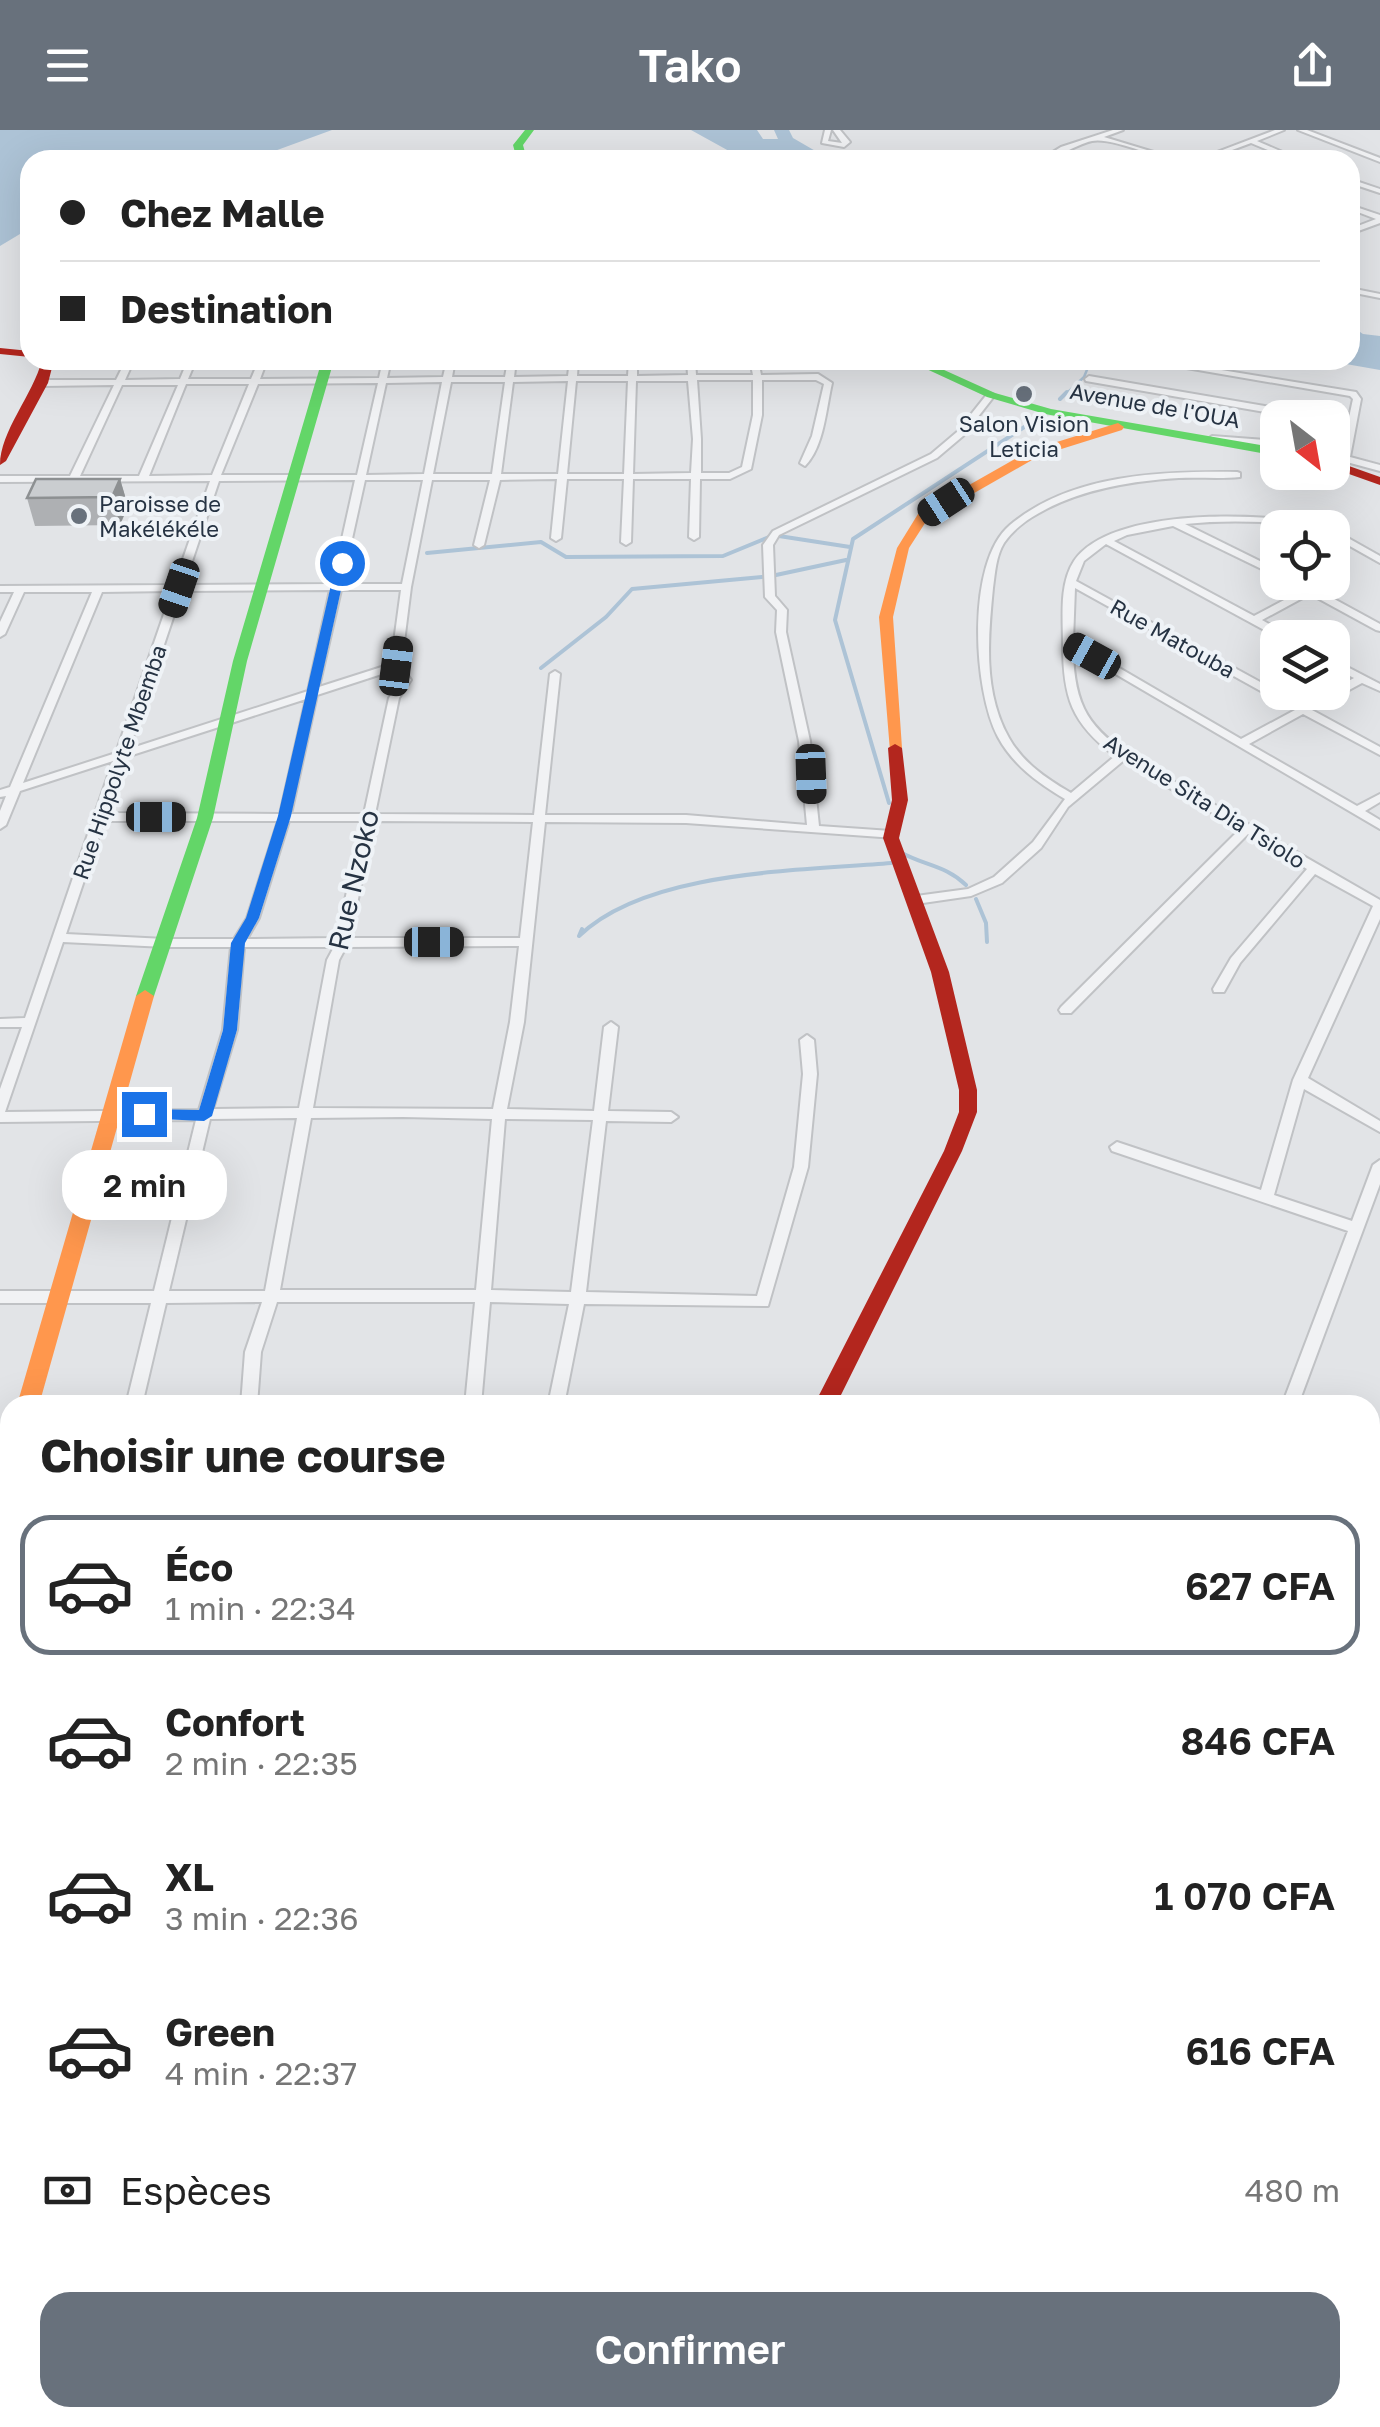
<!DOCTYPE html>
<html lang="fr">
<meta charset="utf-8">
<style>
body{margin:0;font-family:"Golos Text",sans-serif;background:#f6f6f6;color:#222;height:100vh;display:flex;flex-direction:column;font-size:38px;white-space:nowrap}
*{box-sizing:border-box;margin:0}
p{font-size:32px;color:#767676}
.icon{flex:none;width:55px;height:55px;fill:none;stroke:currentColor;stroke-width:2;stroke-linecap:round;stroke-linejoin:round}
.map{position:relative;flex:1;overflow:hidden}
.side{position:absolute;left:0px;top:1265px;width:1380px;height:1032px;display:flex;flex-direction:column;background:#fff;border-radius:30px 30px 0 0;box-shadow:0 10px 40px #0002}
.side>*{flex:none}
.hud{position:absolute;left:20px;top:20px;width:1340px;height:220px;border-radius:30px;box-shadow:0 10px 40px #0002;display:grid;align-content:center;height:220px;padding:0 40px;background:#fff}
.needle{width:65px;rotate:149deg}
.controls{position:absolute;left:1260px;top:270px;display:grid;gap:20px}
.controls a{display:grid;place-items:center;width:90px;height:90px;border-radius:20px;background:#fff;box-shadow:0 10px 40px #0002;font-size:50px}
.end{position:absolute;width:45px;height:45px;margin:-22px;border:12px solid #1a73e8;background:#fff;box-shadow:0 0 0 5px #fff}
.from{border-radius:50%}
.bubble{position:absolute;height:70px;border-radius:30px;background:#fff;box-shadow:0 10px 40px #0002;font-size:32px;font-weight:600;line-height:70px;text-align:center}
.car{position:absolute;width:30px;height:60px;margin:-30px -15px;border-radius:12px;box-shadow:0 0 8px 2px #0007;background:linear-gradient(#222 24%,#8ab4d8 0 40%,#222 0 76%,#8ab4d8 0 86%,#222 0)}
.hud b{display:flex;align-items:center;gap:35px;height:95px;font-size:38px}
.hud b+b{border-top:2px solid #e0e0e0}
.hud i{width:25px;height:25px;background:#222}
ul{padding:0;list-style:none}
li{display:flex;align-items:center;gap:30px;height:140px;margin:0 20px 15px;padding:0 20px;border:5px solid transparent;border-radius:30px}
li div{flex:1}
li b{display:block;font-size:38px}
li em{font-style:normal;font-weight:600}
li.on{border-color:#68717c}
li>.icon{width:90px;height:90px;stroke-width:1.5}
h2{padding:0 40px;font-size:45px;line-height:120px}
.pay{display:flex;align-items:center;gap:25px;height:110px;padding:0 40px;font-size:38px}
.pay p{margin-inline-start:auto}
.cta{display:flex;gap:20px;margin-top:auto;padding:20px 40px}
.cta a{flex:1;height:115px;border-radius:30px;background:#68717c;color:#fff;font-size:40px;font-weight:600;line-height:115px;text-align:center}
header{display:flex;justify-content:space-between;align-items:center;height:130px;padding:0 40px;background:#68717c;color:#fff;font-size:45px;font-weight:600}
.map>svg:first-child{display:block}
</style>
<header><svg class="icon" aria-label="menu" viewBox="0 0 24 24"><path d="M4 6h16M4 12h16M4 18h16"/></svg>Tako<svg class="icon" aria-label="share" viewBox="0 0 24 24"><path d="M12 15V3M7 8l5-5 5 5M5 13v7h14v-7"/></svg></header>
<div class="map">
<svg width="1380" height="2297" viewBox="0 0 1380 2297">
<rect width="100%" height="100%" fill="#e2e4e7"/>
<path fill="#adc3d6" d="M0,0H332L250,30H30V98L0,116Z
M691,0H757L763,9H778L774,0H789L793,8L831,30H724L729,21Z
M1350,195L1363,204L1380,206V240L1323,230H1350Z"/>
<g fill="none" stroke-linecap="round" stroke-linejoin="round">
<path stroke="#adc3d6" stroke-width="2.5" d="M1065,265L1084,247L1091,230"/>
<path stroke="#adc3d6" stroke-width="4" d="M1060,269L1067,262
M779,406L850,417
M427,423L541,412L566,427L723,426L769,407
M776,445L846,430
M541,538L606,487L632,459L762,447
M889,673L835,490L853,409L1032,292
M900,722C925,736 945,735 966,755
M976,769L986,793L987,812
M582,799L579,806C647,740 800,741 891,733"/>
<path stroke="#adc3d6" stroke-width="6" d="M0,1697L10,1700
M1,1881L10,1880
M329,2288V2297
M246,2297L254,2288"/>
<defs>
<path id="street" d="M825,0H831L828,11L842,13L833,0H840L850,12L844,17L822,13Z
M1113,0H1123L1104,7L1180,30H1169C1151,25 1109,7 1092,11C1074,15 1055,30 1040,30L1061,17Z
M1275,0H1284L1257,11L1301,30H1292L1251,13L1205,30H1196Z
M1298,0H1307L1380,28V32Z
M1350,49L1380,59V63L1350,53Z
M1350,75L1380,85V93L1350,104V99L1376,89L1350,79Z
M1350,158L1380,164V168L1350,162Z
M126,230H134L125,250L180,249L188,230H196L188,249H251L259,230H267L260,249L379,248L383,230H391L387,248L443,247L447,230H455L452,247H505L508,230H516L514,247L568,246L570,230H578L577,246H628L629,230H637V246L688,245L687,230H695L696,245H753L750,230H758L761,245L818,244L832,253C826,279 824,317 805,336L800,333L812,306L824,254L816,250H762V285L751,339L730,349H700L699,407L694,410L689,407L691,349H633L631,412L626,415L621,412L624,349H567L561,408L556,411L551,408L557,349L500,350L484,415L479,418L474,415L490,350H432L411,457L401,536L411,550L399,568L375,684L534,685L550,544L555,541L560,544L545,685H686L807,695L799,611L776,502L777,480L765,467L763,415L773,401L931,324L957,302L988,263L995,265L963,306L937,328L779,405L773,415L775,466L787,480L786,502L810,611L819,696L891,701L895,702V708L686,693L545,692L524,892L507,979L594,981L604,897L611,892L618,897L608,981L671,982L678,987L671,992L606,991L586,1162L757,1166L794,1037L803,944L800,910L807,905L814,910L817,944L808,1037L768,1176L584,1174L564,1275H548L569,1174L490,1172L481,1275H465L475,1172H277L261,1222L257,1275H241L245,1222L262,1172L166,1173L142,1275H126L151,1173H0V1161H154L196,990L0,992V959L22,897H0V889L25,888L113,631L20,661L6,695L0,699V681L6,666L0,667V660L10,657L92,462H24L5,504L0,507V492L14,462H0V456L174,455L210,351L0,352V346H70L114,255L42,256L38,253L42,250H116ZM697,250H753V285L742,337L729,343H701V309ZM568,251L558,344H501L513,252ZM576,251H628L624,344H567ZM636,251H688L693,309L691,343L633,344ZM442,252L424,344L366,345L386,253ZM451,252H505L492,344H433ZM378,253L357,345H221L258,254ZM186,254H249L212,345L149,346ZM122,255H178L139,346H80ZM355,350L332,454L184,455L219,351ZM365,350H423L402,454H342ZM330,460L308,561L129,619L182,461ZM341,460H401L391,534L319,557ZM172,461L116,623L23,653L102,462ZM394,540L401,550L389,568L364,684H291L317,565ZM306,569L280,684L107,683L126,627ZM104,691H278L247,788L234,809H165L66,804ZM289,691H362L337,808L247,809L259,788ZM374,691L533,692L520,808H350ZM63,812L165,817H231L223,900L199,980L5,982ZM519,816L510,892L493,979L313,978L339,830L346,817ZM244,817H334L327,830L299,978L213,979L237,900ZM403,987L492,989L476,1160H280L311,988ZM297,988L265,1161H169L210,989ZM505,989L593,990L571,1162L491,1160Z
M1140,230H1160L1356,262L1361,269L1350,327L1380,335V341L1332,328V322L1341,325L1353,269L1350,266Z
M1089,246L1318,285L1322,288H1300L1086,251L1085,249Z
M1212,306L1278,311V317L1209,311L1208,309Z
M1237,342L1240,343V347C1220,349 1199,347 1179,348C1131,351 1081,359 1039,383C1026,390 1012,401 1004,413C996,426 995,443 993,458C988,508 983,562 1009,608C1023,633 1047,649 1071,663L1115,626C1071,593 1063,567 1063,514C1063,487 1059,454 1074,431C1111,376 1267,382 1324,396C1310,400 1283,393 1264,392C1238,391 1211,391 1185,394L1278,440V447L1173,396L1127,405L1114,411L1254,486L1303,460L1290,452H1303L1380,494V501L1376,500L1310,464L1262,490L1293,508H1279L1106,414L1084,431L1076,451L1304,576L1328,562H1332V560L1354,548L1332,537V529L1380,554V561L1362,553L1312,580L1380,617V625L1303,584L1249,614L1357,676L1380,664V672L1365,681L1380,690V699L1073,519C1074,577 1089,599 1137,630L1380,770V789L1308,948L1380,991V1002L1304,959L1274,1065L1352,1091L1373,1035L1380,1030V1054L1298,1275H1282L1348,1101L1112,1021L1110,1017L1117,1012L1261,1060L1293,950L1373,776L1315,744L1240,833L1224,862H1214L1213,859L1231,828L1307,739L1248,704L1071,883H1061L1059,880L1061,877L1240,699L1123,631L1068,677L1041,718L1002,753L971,766L916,774L910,770L916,766L968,759L994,747L1033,712L1065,669C1038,653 1013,635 998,607C973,560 966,432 1010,395C1071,344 1161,341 1237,342ZM1075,458L1295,580L1241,609L1073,511Z
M1332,399L1380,426V433L1332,406Z
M10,1330V1364L6,1375L0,1377V1343L4,1332Z
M1370,1380L1380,1383V1397L1370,1394Z
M1380,1435V1476L1376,1487L1370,1489V1448L1374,1438Z
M0,1482H10V1498H0Z
M10,1551V1578L6,1585L0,1587V1560L4,1553Z
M1370,1600L1380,1603V1621L1370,1618Z
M1370,1939L1380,1942V1962L1370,1959Z
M1370,2279L1380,2284V2297L1356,2296L1353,2288H1370Z
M353,2288H390L397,2297H359Z
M507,2288H530V2297H506Z
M675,2288H698L700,2297H676Z
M887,2288H911L908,2297H884Z
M1093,2288H1117L1115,2297H1091Z
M1289,2288H1313L1311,2297H1287Z"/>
</defs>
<use href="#street" stroke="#c0c2c5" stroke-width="4"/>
<use href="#street" fill="#f1f2f4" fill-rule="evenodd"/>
<path fill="#63d668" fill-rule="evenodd" d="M525,0H534L523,15L527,30H517L513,15Z
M322,230H334L247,531L213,688L154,866L151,870H139L136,866L197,688L233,531Z
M907,230H922L995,263L1051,279L1278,318V326L1045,284L987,267Z"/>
<path fill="#ff974d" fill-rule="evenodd" d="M1118,293L1124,297L1122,300L1039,326L927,390L909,418L893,487L902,618L900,621H890L879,487L897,418L918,384L1031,320Z
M145,860L154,866L39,1275H17L136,866Z"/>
<path fill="#b3261e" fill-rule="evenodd" d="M0,218L30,221V227L0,224Z
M42,230H54L48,253L6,331L0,335C0,301 33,265 42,230Z
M1332,330L1380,347V355L1332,338Z
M895,614L902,618L908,670L899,708L949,842L977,960V982L962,1021L836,1275H814L944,1021L959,982V960L931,842L883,708L892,670L888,618Z"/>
</g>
<path fill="#aeb0b3" d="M120,349L128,376L120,395L35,396L27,368Z"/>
<path fill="#8d9092" d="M120,349L128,376L120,395L112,367Z"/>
<path fill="#cacdd0" stroke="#8d9092" stroke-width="2.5" d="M36,349H120L112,367L27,368Z"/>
<path fill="#1a73e8" d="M342,430L347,433L291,686L259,788L245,813L237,900L212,986L204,991L138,988V980L144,979L199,980L223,900L231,813L246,788L278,686L336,433Z"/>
<g fill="#68717c" stroke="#eff3f7" stroke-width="4">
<circle cx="1024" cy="264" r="10"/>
<circle cx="79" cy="386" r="10"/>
</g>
<g text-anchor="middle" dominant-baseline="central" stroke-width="8" stroke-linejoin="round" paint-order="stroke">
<g font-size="22" fill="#263343" stroke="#eff3f7">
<text transform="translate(1155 275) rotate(10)">Avenue de l'OUA</text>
<text transform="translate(1173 508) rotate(29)">Rue Matouba</text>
<text transform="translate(119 632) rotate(-71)">Rue Hippolyte Mbemba</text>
<text transform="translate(1205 671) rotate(32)">Avenue Sita Dia Tsiolo</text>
</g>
<g font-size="22" fill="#263343" stroke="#eff3f7">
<text x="1024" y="293">Salon Vision<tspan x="1024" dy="25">Leticia</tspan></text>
<text x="99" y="373" text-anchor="start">Paroisse de<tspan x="99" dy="25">Makélékéle</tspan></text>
</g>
<g font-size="28" fill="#263343" stroke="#eff3f7">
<text transform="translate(353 750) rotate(-77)">Rue Nzoko</text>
</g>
</g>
</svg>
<div class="controls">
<a><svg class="needle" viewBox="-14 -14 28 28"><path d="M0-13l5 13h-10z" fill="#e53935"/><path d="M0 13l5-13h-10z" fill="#767676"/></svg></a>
<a><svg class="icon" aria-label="locate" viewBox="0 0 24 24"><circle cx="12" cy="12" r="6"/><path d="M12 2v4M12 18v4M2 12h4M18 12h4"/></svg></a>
<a><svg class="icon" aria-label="layers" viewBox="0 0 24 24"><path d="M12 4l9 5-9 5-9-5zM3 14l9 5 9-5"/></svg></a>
</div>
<i class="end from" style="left:342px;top:433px"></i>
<i class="end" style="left:144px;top:984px"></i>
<div class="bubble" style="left:62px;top:1020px;width:165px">2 min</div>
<i class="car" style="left:946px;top:372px;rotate:237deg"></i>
<i class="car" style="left:179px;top:458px;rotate:199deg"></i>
<i class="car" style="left:1092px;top:526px;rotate:299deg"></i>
<i class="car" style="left:396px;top:536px;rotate:7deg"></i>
<i class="car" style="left:811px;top:644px;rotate:178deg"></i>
<i class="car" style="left:156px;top:687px;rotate:90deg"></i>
<i class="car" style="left:434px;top:812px;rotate:90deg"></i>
<div class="hud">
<b><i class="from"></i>Chez Malle</b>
<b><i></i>Destination</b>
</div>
<section class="side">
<h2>Choisir une course</h2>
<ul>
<li class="on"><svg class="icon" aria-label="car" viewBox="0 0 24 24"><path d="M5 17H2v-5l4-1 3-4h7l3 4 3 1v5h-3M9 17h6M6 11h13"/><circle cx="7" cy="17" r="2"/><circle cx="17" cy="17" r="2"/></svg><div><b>Éco</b><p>1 min · 22:34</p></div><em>627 CFA</em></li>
<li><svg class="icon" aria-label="car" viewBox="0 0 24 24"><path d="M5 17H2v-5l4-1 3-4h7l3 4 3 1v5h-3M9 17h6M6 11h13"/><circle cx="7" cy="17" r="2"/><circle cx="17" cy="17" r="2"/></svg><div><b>Confort</b><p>2 min · 22:35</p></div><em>846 CFA</em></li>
<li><svg class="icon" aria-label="car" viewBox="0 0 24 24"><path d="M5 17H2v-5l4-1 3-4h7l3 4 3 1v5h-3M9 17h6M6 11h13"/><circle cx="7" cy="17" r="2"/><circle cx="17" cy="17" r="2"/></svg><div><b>XL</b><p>3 min · 22:36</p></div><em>1 070 CFA</em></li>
<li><svg class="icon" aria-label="car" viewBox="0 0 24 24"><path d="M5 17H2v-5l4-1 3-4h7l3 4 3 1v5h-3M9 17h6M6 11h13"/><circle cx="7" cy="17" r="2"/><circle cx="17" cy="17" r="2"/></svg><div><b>Green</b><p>4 min · 22:37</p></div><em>616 CFA</em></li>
</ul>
<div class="pay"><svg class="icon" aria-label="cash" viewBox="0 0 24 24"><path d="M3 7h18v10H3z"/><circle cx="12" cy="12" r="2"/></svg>Espèces<p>480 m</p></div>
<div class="cta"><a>Confirmer</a></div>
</section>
</div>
